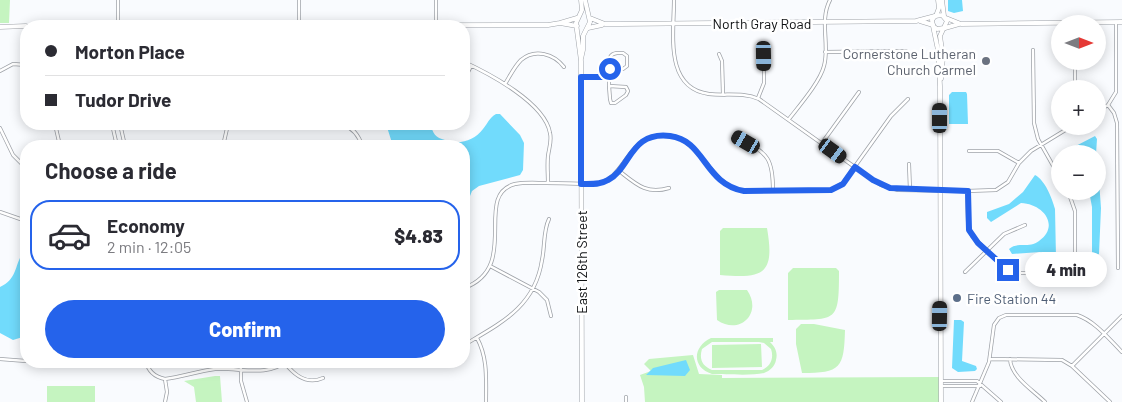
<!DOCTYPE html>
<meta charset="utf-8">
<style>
body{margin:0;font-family:Barlow,sans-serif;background:#f7f7f7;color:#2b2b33;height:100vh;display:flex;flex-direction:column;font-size:19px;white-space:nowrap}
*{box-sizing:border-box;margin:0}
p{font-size:16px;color:#7c7c81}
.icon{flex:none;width:28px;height:28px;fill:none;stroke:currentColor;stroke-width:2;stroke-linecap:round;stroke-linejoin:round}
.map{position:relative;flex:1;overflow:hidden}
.sheet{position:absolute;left:20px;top:140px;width:450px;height:228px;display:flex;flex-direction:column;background:#fff;border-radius:20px;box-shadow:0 2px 12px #0003}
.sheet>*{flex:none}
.banner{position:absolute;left:20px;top:20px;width:450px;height:110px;border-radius:20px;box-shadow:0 2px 12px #0003;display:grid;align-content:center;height:110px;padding:0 25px;background:#fff}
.needle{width:32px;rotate:90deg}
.tools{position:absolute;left:1051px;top:15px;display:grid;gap:10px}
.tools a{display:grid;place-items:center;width:55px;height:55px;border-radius:50%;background:#fff;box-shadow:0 2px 12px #0003;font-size:25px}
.end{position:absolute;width:22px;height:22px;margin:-11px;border:6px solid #2563eb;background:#fff;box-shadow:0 0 0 2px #fff}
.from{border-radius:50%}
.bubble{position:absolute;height:35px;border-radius:18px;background:#fff;box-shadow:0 2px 12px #0003;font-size:16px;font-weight:800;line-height:35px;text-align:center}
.car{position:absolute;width:15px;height:30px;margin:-15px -8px;border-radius:6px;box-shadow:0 0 4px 1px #0007;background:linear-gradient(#222 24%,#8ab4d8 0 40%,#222 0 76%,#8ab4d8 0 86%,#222 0)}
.banner b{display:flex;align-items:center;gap:18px;height:48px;font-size:19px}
.banner b+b{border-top:1px solid #e1e1e2}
.banner i{width:12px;height:12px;background:#2b2b33}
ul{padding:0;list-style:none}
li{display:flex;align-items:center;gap:15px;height:70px;margin:0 10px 8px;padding:0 15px;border:2px solid #e1e1e2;border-radius:20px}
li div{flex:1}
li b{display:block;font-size:19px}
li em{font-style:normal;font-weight:800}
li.active{border-color:#2563eb}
li>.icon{width:45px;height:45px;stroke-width:1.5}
h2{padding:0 25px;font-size:22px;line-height:60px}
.cta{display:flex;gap:10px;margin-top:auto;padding:10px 25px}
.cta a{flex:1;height:58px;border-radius:30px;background:#2563eb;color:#fff;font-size:20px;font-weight:800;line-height:58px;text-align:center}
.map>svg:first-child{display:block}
</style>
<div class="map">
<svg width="1122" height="402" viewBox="0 0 1122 402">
<rect width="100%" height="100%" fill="#f9fbfe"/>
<path fill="#c5f4c0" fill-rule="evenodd" d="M0,0H10L9,23H0Z
M723,228H767C775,274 764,279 720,275V231Z
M793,268H836L839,271C839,323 837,319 788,320V273Z
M719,290H747C763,313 740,336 717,320L716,292Z
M801,324H814L845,330C844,368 841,373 802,373L796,344V329Z
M711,338H773V342H770C775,347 778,352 776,360C775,366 770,371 764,373C751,376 726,374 712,374C692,368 692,347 711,338ZM712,342H759L764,343L771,349C774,358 771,366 762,370H712C702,366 699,359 702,349Z
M761,344L762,367L712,368V345Z
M693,355L699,374L722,375V378L939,377V402H645L644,387L640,375L651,371L644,364L649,359Z
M215,376H220L222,402H196L194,387L184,381Z
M47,386H95V402H47Z"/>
<path fill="#71dbfc" d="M948,0H962L963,11L954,13L948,11Z
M952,92H966L967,94L968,124H949V95Z
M496,114H500L520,135L524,143L523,170L520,175L479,186L472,191L468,201L469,236L464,254V146H393L386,124H431C432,133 436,138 445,140C459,145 474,141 483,129C488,123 489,118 496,114Z
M1095,136L1097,139L1096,154H1070L1068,150Z
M1098,167L1101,208L1099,254L1096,256L1092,253V207L1089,191H1098Z
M1035,175C1045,180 1052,198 1055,209L1056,257L1058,260L1055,265L1040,252L1012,254L1009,249C1018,241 1029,249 1039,241C1060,226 1044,204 1021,203L991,222L987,218V212L1009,204L1023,192Z
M26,249V336L13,340L0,333V287C19,279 14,261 26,249Z
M954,320H961L964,322L962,361L976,366L977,369L975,371L958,372L952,368Z
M686,360L690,370L685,376L646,375L653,368Z"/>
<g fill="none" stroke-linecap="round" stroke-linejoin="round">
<defs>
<path id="minor" d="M118,0V26
M299,0V25
M436,0V25
M674,0C674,33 664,88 709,94C726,96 743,92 759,99L873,180L881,185L898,190L967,191L996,190L1008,182L1019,163L1031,151L1072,126
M1033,50L1034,123L1038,139L1060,178
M825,52L906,51
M617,53H623L627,56V66L623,69H609C609,61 608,54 617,53Z
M719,54L722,61L723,94
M1075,61V89
M464,62C490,74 545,103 550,133C552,141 549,148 548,156C547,165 548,174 548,183
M609,69V86
M0,71L13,64L26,65
M581,77H609
M464,80L471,66
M505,84C510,76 514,67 521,60C535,48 554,54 564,67
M609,86L626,87L628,91L626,95L615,103H611L610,99Z
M758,98L764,83V55
M1108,105L1114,113L1117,123L1118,268
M1098,111L1108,105L1116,92V22
M789,119C799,106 820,82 824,66C830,45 819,21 830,0
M55,124L60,146
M112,124L117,146
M120,124L125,146
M342,124C353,128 359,135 362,146
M0,128L13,155L26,168
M736,136C766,154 773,154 773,191
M822,143L859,92
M223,146L228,124
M969,151H998L1019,163
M909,164L910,190
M618,170C636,184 646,195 669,188
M967,191L968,223L972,236L1005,268L1016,273H1032
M1068,191L1075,211V268
M0,212L26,221
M490,266L539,292L547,300L551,316
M965,272L1004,234L1025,225
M464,288C522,267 472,195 515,184C525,182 536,183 546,183C563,183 579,184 596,184C622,179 625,149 647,139C694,119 703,178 738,190H831L843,183L891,116L908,99
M477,338C488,358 486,380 486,402
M464,345C501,323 535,307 542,260C545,247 543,231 549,219
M0,359L26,361
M990,359L1062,360L1072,366L1110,402
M1010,359C1011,377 1033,390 1045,402
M79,361H142
M146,361C148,371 155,377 165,379C182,377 198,371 215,369C239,367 266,378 287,361
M241,361V381L247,402
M387,361H420
M285,363C295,376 307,385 323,378
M1072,366L1122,316
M165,379L167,392L165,402
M941,381H977L1001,402
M941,386H980
M626,397V402
M972,402L989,362L994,325L999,318L1006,315H1077C1095,321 1109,339 1122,352"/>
<path id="tertiary" d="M581,0L582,10L576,23L581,61L582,402
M590,18L605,24H620L916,21L935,16
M946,18L961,24L1122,22
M920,21L933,25
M560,23L577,18
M46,26L548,25L560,23L577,26
M0,27L26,26
M588,28L602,25
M945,28L959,24
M581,59L583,50V36L590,22L585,0"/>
<path id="secondary" d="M942,0L944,16
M936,16L939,8L938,0
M933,26L938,50L940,86L941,402
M941,79L943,57L940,36L947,21L942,15L935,16L932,20L933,26L937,29L944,28"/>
</defs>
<use href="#minor" stroke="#9ea2a8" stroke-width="4"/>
<use href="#tertiary" stroke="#9ea2a8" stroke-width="5"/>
<use href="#secondary" stroke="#9ea2a8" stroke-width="5"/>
<use href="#minor" stroke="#fff" stroke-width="2.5"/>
<use href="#tertiary" stroke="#fff" stroke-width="4"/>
<use href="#secondary" stroke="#fff" stroke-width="4"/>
</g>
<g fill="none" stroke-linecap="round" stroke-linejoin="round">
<path stroke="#2563eb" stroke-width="6" d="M610,69V77H581V184C590,184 600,185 608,180C631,168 630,131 670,136C705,140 704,184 744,191L831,190L843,184L855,167L873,180L890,188L968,191L969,230L978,243L1008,270"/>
</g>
<circle fill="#6b7280" stroke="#fff" stroke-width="2" cx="986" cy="61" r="5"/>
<circle fill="#5c6f8a" stroke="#fff" stroke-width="2" cx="957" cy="298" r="5"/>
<g text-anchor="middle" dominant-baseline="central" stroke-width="5" stroke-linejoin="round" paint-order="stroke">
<g font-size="14" fill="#0d0f11" stroke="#fff">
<text x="762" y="23">North Gray Road</text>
<text transform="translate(581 262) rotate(-90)">East 126th Street</text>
</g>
<g font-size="14" fill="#5b616d" stroke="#fff" text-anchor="end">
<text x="976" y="53">Cornerstone Lutheran<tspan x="976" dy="16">Church Carmel</tspan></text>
</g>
<g font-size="14" fill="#4e5e75" stroke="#fff" text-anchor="start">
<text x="967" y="298">Fire Station 44</text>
</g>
</g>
</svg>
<div class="tools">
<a><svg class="needle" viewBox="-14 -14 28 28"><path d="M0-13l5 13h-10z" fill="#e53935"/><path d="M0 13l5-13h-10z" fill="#7c7c81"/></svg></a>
<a>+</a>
<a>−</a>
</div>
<i class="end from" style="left:610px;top:69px"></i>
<i class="end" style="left:1008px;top:270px"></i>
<div class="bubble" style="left:1025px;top:252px;width:82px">4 min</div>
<i class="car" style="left:764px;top:56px;rotate:179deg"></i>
<i class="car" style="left:940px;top:118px;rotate:0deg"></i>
<i class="car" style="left:746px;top:142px;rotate:300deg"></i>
<i class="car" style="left:833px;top:151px;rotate:126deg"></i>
<i class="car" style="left:940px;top:316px;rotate:1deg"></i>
<div class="banner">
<b><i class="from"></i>Morton Place</b>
<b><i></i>Tudor Drive</b>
</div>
<section class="sheet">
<h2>Choose a ride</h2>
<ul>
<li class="active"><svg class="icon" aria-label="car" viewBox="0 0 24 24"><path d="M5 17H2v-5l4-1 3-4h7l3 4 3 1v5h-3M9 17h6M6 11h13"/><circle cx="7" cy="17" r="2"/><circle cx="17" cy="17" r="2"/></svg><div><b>Economy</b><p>2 min · 12:05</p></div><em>$4.83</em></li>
</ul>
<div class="cta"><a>Confirm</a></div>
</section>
</div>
